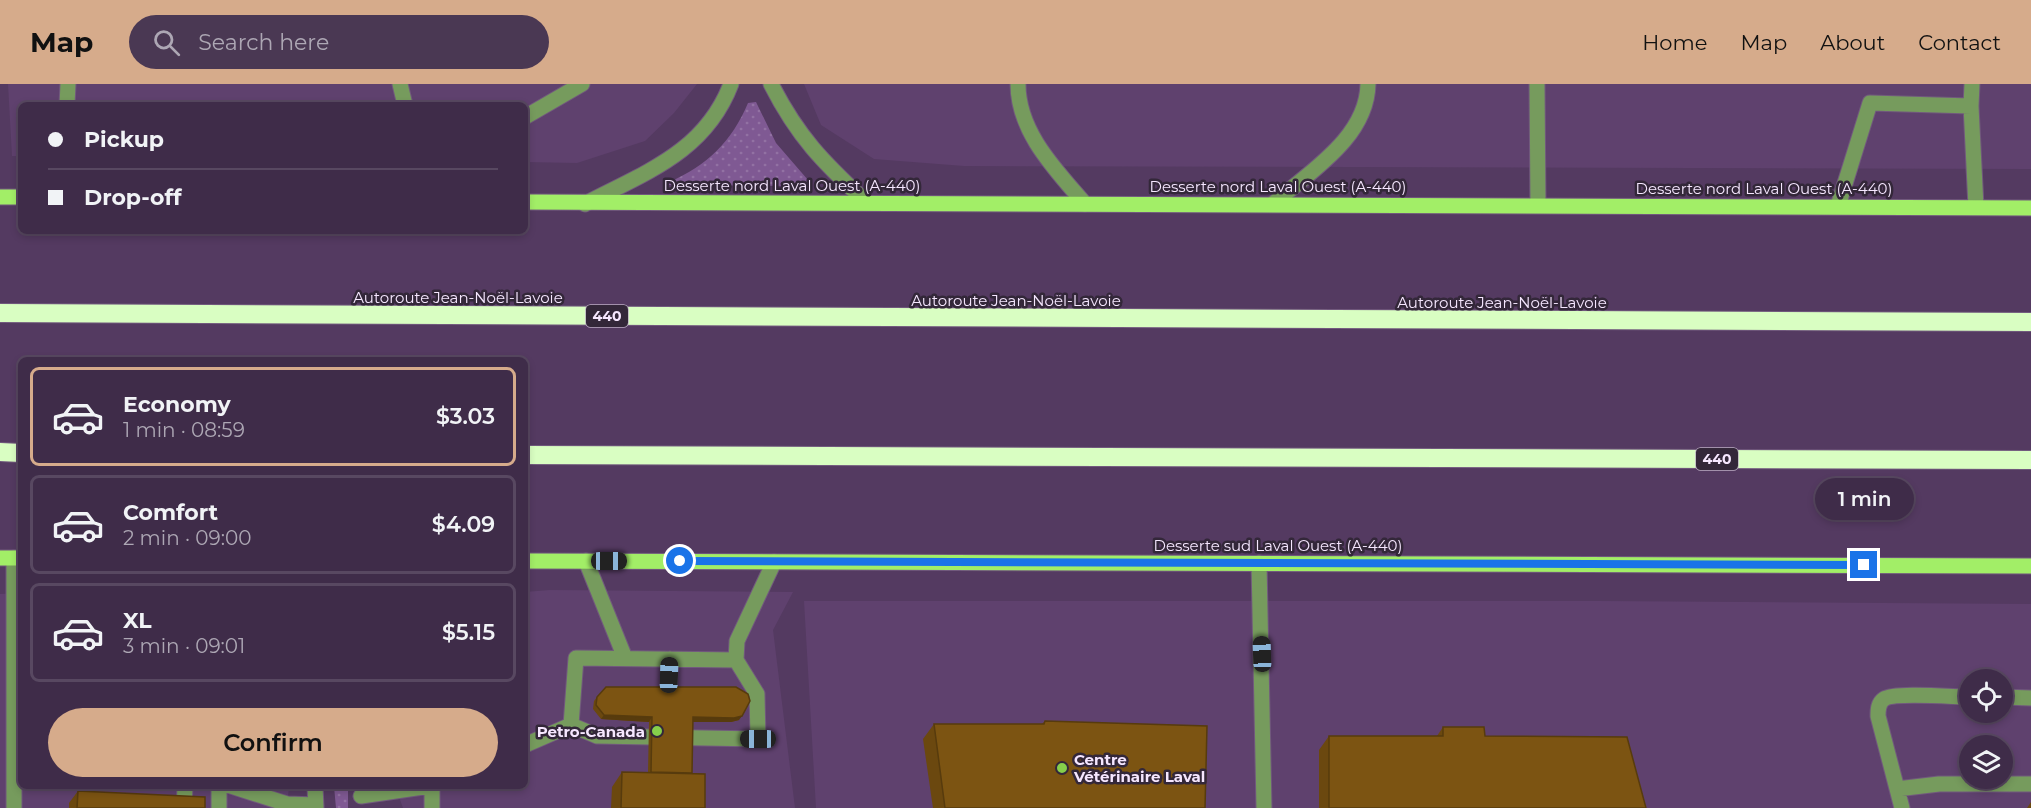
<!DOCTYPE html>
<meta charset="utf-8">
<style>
body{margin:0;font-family:Montserrat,sans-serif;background:#4a3853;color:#f1f3f6;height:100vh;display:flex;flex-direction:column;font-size:22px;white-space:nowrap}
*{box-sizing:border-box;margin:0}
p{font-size:20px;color:#ada7b4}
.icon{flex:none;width:33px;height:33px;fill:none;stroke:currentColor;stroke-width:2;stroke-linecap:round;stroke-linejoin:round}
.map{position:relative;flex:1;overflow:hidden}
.sheet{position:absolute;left:18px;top:273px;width:510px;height:432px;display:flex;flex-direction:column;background:#3f2c49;border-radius:9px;box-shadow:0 3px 9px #0003,0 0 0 2px #584861}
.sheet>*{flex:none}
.guide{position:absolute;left:18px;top:18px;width:510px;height:132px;border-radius:9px;box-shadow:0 3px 9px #0003,0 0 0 2px #584861;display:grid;align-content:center;height:132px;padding:0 30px;background:#3f2c49}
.buttons{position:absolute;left:1959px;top:585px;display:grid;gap:12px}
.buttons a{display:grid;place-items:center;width:54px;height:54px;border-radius:50%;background:#3f2c49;box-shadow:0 3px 9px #0003,0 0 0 2px #584861;font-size:30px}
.end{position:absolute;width:27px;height:27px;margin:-14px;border:8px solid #1a73e8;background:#fff;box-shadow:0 0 0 3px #fff}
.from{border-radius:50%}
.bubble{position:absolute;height:42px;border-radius:21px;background:#3f2c49;box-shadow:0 3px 9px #0003,0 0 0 2px #584861;font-size:20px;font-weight:600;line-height:42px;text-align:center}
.car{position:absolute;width:18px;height:36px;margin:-18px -9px;border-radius:8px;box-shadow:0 0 4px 2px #0007;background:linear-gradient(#222 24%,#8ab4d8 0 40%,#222 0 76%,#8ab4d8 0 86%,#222 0)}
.guide b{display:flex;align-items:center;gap:21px;height:57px;font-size:22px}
.guide b+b{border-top:2px solid #584861}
.guide i{width:15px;height:15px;background:#f1f3f6}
ul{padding:10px 0 0;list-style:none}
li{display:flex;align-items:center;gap:18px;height:99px;margin:0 12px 9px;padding:0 18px;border:3px solid #584861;border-radius:9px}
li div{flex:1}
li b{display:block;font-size:22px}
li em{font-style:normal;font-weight:600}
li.current{border-color:#d6ab8b}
li>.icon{width:54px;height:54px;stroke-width:1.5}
.action{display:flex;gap:12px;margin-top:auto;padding:12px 30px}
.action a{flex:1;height:69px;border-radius:36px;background:#d6ab8b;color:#111;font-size:24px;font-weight:600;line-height:69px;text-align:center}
header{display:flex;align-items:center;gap:36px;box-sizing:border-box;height:84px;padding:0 30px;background:#d6ab8b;color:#111}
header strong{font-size:28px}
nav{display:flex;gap:33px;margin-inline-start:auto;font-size:21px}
.search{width:420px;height:54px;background:#4a3853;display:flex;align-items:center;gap:15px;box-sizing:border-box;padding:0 21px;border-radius:33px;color:#ada7b4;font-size:22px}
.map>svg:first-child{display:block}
</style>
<header>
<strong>Map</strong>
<div class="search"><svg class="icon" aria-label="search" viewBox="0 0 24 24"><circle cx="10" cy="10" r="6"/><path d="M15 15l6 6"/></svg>Search here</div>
<nav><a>Home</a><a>Map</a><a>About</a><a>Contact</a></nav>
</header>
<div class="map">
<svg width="2031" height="724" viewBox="0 0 2031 724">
<defs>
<pattern id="grass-dots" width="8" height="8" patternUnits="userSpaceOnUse" patternTransform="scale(1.5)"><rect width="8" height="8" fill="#7f5993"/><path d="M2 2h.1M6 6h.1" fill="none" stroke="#9271a3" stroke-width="1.8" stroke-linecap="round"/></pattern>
</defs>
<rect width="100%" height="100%" fill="#543a61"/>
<path fill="#5f416e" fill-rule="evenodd" d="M8,0H697L674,29L645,57L577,79L525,78V21H21V72H12Z
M804,0H2031V85L964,82L874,75L821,41Z
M550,506L793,508L773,546L795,724H403L395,702H525V508Z
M21,509V702H289L287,724H0V510Z
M804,517H1600L2031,520V724H816ZM1970,596H2002V628H1970ZM1970,662H2002V694H1970Z"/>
<path fill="url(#grass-dots)" d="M756,18L776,59L808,96L806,102L669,101V98C707,82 732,57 748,19Z
M334,702H348V724H336Z"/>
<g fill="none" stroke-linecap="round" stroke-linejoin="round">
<defs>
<path id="minor" d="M400,0L405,21
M771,0C798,53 823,78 866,118
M1018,0C1018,48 1055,85 1085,120
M1537,0L1538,121
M1972,0L1971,22L1976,123
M67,21L68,0
M525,33L582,0
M585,120C646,88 705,68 731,0
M1273,120C1309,88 1367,54 1368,0
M1838,122L1870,19L1971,22
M14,474V724
M586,477L625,574
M1259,479L1264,724
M2002,613L2031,614
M669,623L670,575
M571,641L597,652L758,655L757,610L736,576L737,557L774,478
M525,661L571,641L576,574L736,576
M231,702L287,720L316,721
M315,702L316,724
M1897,705L1939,700H2031
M361,712L430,702
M184,724L185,702
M219,724V702
M432,724V702
M1902,724L1878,632C1878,626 1878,619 1884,615C1895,608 1954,613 1970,613"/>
<path id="major" d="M0,113H21
M525,118L2031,124
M0,474H21
M525,477L2031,482"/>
<path id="highway" d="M0,229L2031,238
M0,368L21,369
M525,371L2031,376"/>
</defs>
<use href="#minor" stroke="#71597d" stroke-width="17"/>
<use href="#major" stroke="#71597d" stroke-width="17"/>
<use href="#highway" stroke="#71597d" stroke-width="20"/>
<use href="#minor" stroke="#769b5d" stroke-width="15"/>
<use href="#major" stroke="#a2ee67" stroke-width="15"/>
<use href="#highway" stroke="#d9fec2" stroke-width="18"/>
</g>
<path fill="#6b480f" d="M597,613L739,636L731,638H693L692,689L705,724H611L612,703L622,688H648L649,638L601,635L593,625L594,617Z
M1045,637L1205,724H933L923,655L934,640H1042Z
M1443,643L1485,652L1646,724H1319V666L1329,652H1437Z
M78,707L205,724H69V719Z
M2031,718V724H2027Z"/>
<path fill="#573b0d" d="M604,631L652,633L649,638L601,635Z
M742,632L739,636L731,638H690L693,633Z"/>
<path fill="#7c5412" stroke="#573b0d" stroke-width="1.5" d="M606,603H736L748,610L750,617L742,632L734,634L693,633L692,689L651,688L652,633L604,631L596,621L597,613Z
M1045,637L1207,642L1205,724H945L934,640H1044Z
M1443,643H1484L1485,652L1627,653L1646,724H1329V652H1443Z
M622,688L705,690V724H621Z
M78,707L205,713V724H77Z"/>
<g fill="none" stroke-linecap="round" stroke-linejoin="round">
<path stroke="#1a73e8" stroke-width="8" d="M680,477L1864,481"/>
</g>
<g fill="#86cf4b" stroke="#332739" stroke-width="2">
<circle cx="657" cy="647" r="6"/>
<circle cx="1062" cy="684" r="6"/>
</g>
<g text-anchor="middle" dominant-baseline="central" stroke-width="5" stroke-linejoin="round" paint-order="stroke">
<g fill="#332739" stroke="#bcadc4" stroke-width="1.5">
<rect x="586" y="221" width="42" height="22" rx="4.5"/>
<rect x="1696" y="364" width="42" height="22" rx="4.5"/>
</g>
<g font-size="14" font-weight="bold" fill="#f6e7ff">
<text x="607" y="232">440</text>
<text x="1717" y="375">440</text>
</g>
<g font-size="15" fill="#f6e7ff" stroke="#332739">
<text x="792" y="101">Desserte nord Laval Ouest (A-440)</text>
<text x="1278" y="102">Desserte nord Laval Ouest (A-440)</text>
<text x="1764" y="104">Desserte nord Laval Ouest (A-440)</text>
<text x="458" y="213">Autoroute Jean-Noël-Lavoie</text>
<text x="1016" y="216">Autoroute Jean-Noël-Lavoie</text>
<text x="1502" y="218">Autoroute Jean-Noël-Lavoie</text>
<text x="1278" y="461">Desserte sud Laval Ouest (A-440)</text>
</g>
<g font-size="15" font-weight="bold" fill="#f6e7ff" stroke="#332739" text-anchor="end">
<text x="645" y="647">Petro-Canada</text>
<text x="1074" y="675" text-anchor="start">Centre<tspan x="1074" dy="17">Vétérinaire Laval</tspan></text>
</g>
</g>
</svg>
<div class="buttons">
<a><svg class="icon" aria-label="locate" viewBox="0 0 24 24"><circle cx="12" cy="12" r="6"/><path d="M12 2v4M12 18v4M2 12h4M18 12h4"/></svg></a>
<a><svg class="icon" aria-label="layers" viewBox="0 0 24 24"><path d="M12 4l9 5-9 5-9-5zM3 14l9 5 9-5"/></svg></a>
</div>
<i class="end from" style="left:680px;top:477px"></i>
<i class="end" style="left:1864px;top:481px"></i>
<div class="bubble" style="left:1815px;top:394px;width:99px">1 min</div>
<i class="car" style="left:609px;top:477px;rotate:90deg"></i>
<i class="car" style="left:1262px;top:570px;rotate:358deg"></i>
<i class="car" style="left:669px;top:591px;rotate:2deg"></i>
<i class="car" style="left:758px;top:655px;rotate:270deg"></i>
<div class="guide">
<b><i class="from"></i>Pickup</b>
<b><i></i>Drop-off</b>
</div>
<section class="sheet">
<ul>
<li class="current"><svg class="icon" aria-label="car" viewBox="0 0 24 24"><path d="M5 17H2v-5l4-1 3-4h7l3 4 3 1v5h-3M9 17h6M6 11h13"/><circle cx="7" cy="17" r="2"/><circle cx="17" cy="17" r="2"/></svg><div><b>Economy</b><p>1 min · 08:59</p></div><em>$3.03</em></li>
<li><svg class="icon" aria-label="car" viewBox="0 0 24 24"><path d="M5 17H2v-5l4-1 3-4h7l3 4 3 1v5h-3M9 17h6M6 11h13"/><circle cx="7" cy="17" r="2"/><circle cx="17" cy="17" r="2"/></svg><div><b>Comfort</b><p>2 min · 09:00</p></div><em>$4.09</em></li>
<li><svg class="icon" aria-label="car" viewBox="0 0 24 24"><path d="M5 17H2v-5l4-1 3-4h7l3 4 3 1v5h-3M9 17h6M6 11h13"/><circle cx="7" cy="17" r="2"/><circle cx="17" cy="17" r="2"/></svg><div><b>XL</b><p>3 min · 09:01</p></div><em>$5.15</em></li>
</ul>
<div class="action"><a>Confirm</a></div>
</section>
</div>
